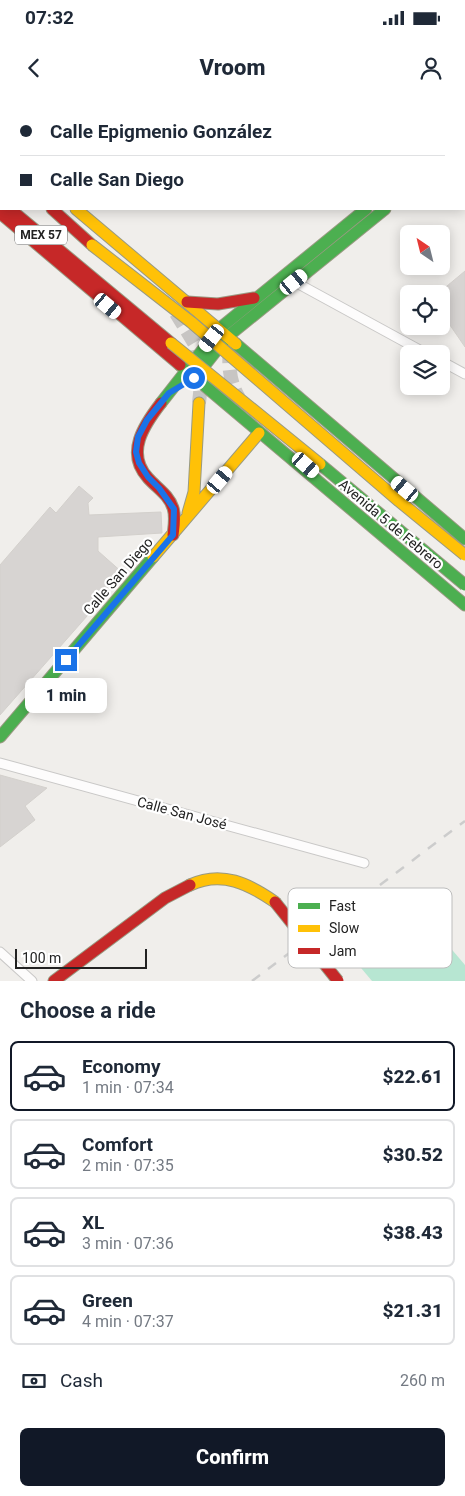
<!DOCTYPE html>
<meta charset="utf-8">
<style>
body{margin:0;font-family:Roboto,sans-serif;background:#f2f2f3;color:#1f2937;height:100vh;display:flex;flex-direction:column;font-size:19px;white-space:nowrap}
*{box-sizing:border-box;margin:0}
p{font-size:16px;color:#747a83}
.icon{flex:none;width:28px;height:28px;fill:none;stroke:currentColor;stroke-width:2;stroke-linecap:round;stroke-linejoin:round}
.map{position:relative;height:881px;overflow:hidden}
.panel{display:flex;flex-direction:column;background:#fff;flex:1}
.panel>*{flex:none}
.top-card{position:absolute;left:0px;top:0px;width:465px;height:110px;box-shadow:0 2px 12px #0003;display:grid;align-content:center;height:110px;padding:0 20px;background:#fff}
.needle{width:32px;rotate:325deg}
.buttons{position:absolute;left:400px;top:125px;display:grid;gap:10px}
.buttons a{display:grid;place-items:center;width:50px;height:50px;border-radius:8px;background:#fff;box-shadow:0 2px 12px #0003;font-size:25px}
.scale{position:absolute;left:15px;bottom:12px;width:132px;box-sizing:border-box;padding-left:5px;border:2px solid #222;border-top:0;font-size:14px;line-height:18px;white-space:nowrap;color:#222;-webkit-text-stroke:4px #fff;paint-order:stroke}
.end{position:absolute;width:22px;height:22px;margin:-11px;border:6px solid #1a73e8;background:#fff;box-shadow:0 0 0 2px #fff}
.from{border-radius:50%}
.bubble{position:absolute;height:35px;border-radius:8px;background:#fff;box-shadow:0 2px 12px #0003;font-size:16px;font-weight:800;line-height:35px;text-align:center}
.car{position:absolute;width:15px;height:30px;margin:-15px -8px;border-radius:6px;box-shadow:0 0 4px 1px #0007;background:linear-gradient(#fff 24%,#345 0 40%,#fff 0 76%,#345 0 86%,#fff 0)}
.top-card b{display:flex;align-items:center;gap:18px;height:48px;font-size:19px}
.top-card b+b{border-top:1px solid #e0e1e3}
.top-card i{width:12px;height:12px;background:#1f2937}
ul{padding:0;list-style:none}
li{display:flex;align-items:center;gap:15px;height:70px;margin:0 10px 8px;padding:0 10px;border:2px solid #e0e1e3;border-radius:8px}
li div{flex:1}
li b{display:block;font-size:19px}
li em{font-style:normal;font-weight:800}
li.active{border-color:#111827}
li>.icon{width:45px;height:45px;stroke-width:1.5}
h2{padding:0 20px;font-size:22px;line-height:60px}
.pay{display:flex;align-items:center;gap:12px;height:55px;padding:0 20px;font-size:19px}
.pay p{margin-inline-start:auto}
.primary-button{display:flex;gap:10px;margin-top:auto;padding:10px 20px}
.primary-button a{flex:1;height:58px;border-radius:8px;background:#111827;color:#fff;font-size:20px;font-weight:800;line-height:58px;text-align:center}
.status{display:flex;justify-content:space-between;align-items:center;height:35px;padding:0 25px;background:#fff;direction:ltr}
.status svg{height:14px;fill:currentColor}
header{display:flex;justify-content:space-between;align-items:center;height:65px;padding:0 20px;background:#fff;font-size:22px;font-weight:800}
.map>svg:first-child{display:block}
</style>
<div class="status"><b>07:32</b><svg viewBox="0 0 49 12"><path d="M0 12V9h3v3zM5 12V6h3v6zM10 12V3h3v9zM15 12V0h3v12zM26 1h20v11H26zM47 4h2v5h-2z"/></svg></div>
<header><svg class="icon" aria-label="back" viewBox="0 0 24 24"><path d="M15 5l-7 7 7 7"/></svg>Vroom<svg class="icon" aria-label="person" viewBox="0 0 24 24"><circle cx="12" cy="8" r="4"/><path d="M4 21q1-7 8-7t8 7"/></svg></header>
<div class="map">
<svg width="465" height="881" viewBox="0 0 465 881">
<rect width="100%" height="100%" fill="#f0eeeb"/>
<path fill="#b7e6d2" d="M413,804L465,865V881H372L351,856Z"/>
<path fill="#d7d4d2" stroke="#d3d0cc" d="M465,171V247L441,212V191Z
M79,386L93,398L88,403L89,415L161,412L162,433L98,437V451L124,474L0,615V465L50,407L56,413Z
M0,675L47,688L25,706L35,720L0,747Z"/>
<g fill="none" stroke-linecap="round" stroke-linejoin="round">
<path stroke="#c7c5c3" stroke-width="14" stroke-dasharray="14 7" stroke-linecap="butt" d="M176,213L196,246L202,275L199,303
M230,249C228,265 230,284 239,298"/>
<defs>
<path id="street" d="M295,182L427,254
M441,261L465,274
M0,663L364,763
M0,852L32,881"/>
<path id="fast" d="M464,28L465,27
M464,45L465,44
M0,64L1,65
M236,244L465,439
M180,265L465,505
M197,275L227,237L385,109
M161,303L219,229L366,109
M0,637L153,457"/>
<path id="slow" d="M0,45L1,46
M76,109L236,244
M188,413L194,392L199,303
M153,457L259,333
M190,785C222,770 249,784 275,802"/>
<path id="jam" d="M10,109L171,243
M52,109L92,145
M0,113L180,265
M187,202L218,204L254,198
M161,303C144,325 125,353 148,378C157,388 169,395 173,408C176,417 174,426 173,435
M54,881L165,798L190,785"/>
</defs>
<use href="#street" stroke="#c9c8c7" stroke-width="11"/>
<use href="#fast" stroke="#999a82" stroke-width="13"/>
<use href="#slow" stroke="#999a82" stroke-width="13"/>
<use href="#jam" stroke="#999a82" stroke-width="13"/>
<use href="#street" stroke="#fdfcfc" stroke-width="9"/>
<use href="#fast" stroke="#4caf50" stroke-width="11"/>
<use href="#slow" stroke="#ffc107" stroke-width="11"/>
<use href="#jam" stroke="#c62828" stroke-width="11"/>
<path stroke="#ccc" stroke-width="2.5" stroke-dasharray="10 10" stroke-linecap="butt" d="M252,881L465,721"/>
<defs>
<path id="fast-bridge" d="M320,364L465,485"/>
<path id="slow-bridge" d="M92,145L191,222L399,401L465,455
M171,243L320,364"/>
<path id="jam-bridge" d="M275,802L338,881"/>
</defs>
<use href="#fast-bridge" stroke="#999a82" stroke-width="13" stroke-linecap="butt"/>
<use href="#slow-bridge" stroke="#999a82" stroke-width="13" stroke-linecap="butt"/>
<use href="#jam-bridge" stroke="#999a82" stroke-width="13" stroke-linecap="butt"/>
<use href="#fast-bridge" stroke="#4caf50" stroke-width="11"/>
<use href="#slow-bridge" stroke="#ffc107" stroke-width="11"/>
<use href="#jam-bridge" stroke="#c62828" stroke-width="11"/>
</g>
<g fill="none" stroke-linecap="round" stroke-linejoin="round">
<path stroke="#1a73e8" stroke-width="6" d="M66,560L173,435L174,409L159,388L148,377L139,363L136,352L138,337L147,320L169,293L194,278"/>
</g>
<g text-anchor="middle" dominant-baseline="central" stroke-width="4.5" stroke-linejoin="round" paint-order="stroke">
<rect fill="#fff" stroke="#646464" stroke-width="1" x="15" y="125.5" width="52" height="19" rx="4"/>
<g font-size="12" font-weight="bold" fill="#222">
<text x="41" y="135">MEX 57</text>
</g>
<g font-size="14" fill="#222" stroke="#fff">
<text transform="translate(391 424) rotate(40)">Avenida 5 de Febrero</text>
<text transform="translate(118 476) rotate(-49)">Calle San Diego</text>
<text transform="translate(182 713) rotate(15)">Calle San José</text>
</g>
</g>
<rect x="288" y="788" width="164" height="80" rx="8" fill="#fff" stroke="#bdbdbd" stroke-width="1"/>
<rect x="298" y="803" width="22" height="6" fill="#4caf50"/>
<rect x="298" y="825" width="22" height="7" fill="#ffc107"/>
<rect x="298" y="848" width="22" height="6" fill="#c62828"/>
<g font-size="14" fill="#222">
<text x="329" y="811">Fast</text>
<text x="329" y="833">Slow</text>
<text x="329" y="856">Jam</text>
</g>
</svg>
<div class="buttons">
<a><svg class="needle" viewBox="-14 -14 28 28"><path d="M0-13l5 13h-10z" fill="#e53935"/><path d="M0 13l5-13h-10z" fill="#747a83"/></svg></a>
<a><svg class="icon" aria-label="locate" viewBox="0 0 24 24"><circle cx="12" cy="12" r="6"/><path d="M12 2v4M12 18v4M2 12h4M18 12h4"/></svg></a>
<a><svg class="icon" aria-label="layers" viewBox="0 0 24 24"><path d="M12 4l9 5-9 5-9-5zM3 14l9 5 9-5"/></svg></a>
</div>
<div class="scale">100 m</div>
<i class="end from" style="left:194px;top:278px"></i>
<i class="end" style="left:66px;top:560px"></i>
<div class="bubble" style="left:25px;top:578px;width:82px">1 min</div>
<i class="car" style="left:294px;top:182px;rotate:51deg"></i>
<i class="car" style="left:108px;top:206px;rotate:130deg"></i>
<i class="car" style="left:212px;top:238px;rotate:218deg"></i>
<i class="car" style="left:306px;top:365px;rotate:131deg"></i>
<i class="car" style="left:220px;top:380px;rotate:40deg"></i>
<i class="car" style="left:405px;top:389px;rotate:310deg"></i>
<div class="top-card">
<b><i class="from"></i>Calle Epigmenio González</b>
<b><i></i>Calle San Diego</b>
</div>
</div>
<section class="panel">
<h2>Choose a ride</h2>
<ul>
<li class="active"><svg class="icon" aria-label="car" viewBox="0 0 24 24"><path d="M5 17H2v-5l4-1 3-4h7l3 4 3 1v5h-3M9 17h6M6 11h13"/><circle cx="7" cy="17" r="2"/><circle cx="17" cy="17" r="2"/></svg><div><b>Economy</b><p>1 min · 07:34</p></div><em>$22.61</em></li>
<li><svg class="icon" aria-label="car" viewBox="0 0 24 24"><path d="M5 17H2v-5l4-1 3-4h7l3 4 3 1v5h-3M9 17h6M6 11h13"/><circle cx="7" cy="17" r="2"/><circle cx="17" cy="17" r="2"/></svg><div><b>Comfort</b><p>2 min · 07:35</p></div><em>$30.52</em></li>
<li><svg class="icon" aria-label="car" viewBox="0 0 24 24"><path d="M5 17H2v-5l4-1 3-4h7l3 4 3 1v5h-3M9 17h6M6 11h13"/><circle cx="7" cy="17" r="2"/><circle cx="17" cy="17" r="2"/></svg><div><b>XL</b><p>3 min · 07:36</p></div><em>$38.43</em></li>
<li><svg class="icon" aria-label="car" viewBox="0 0 24 24"><path d="M5 17H2v-5l4-1 3-4h7l3 4 3 1v5h-3M9 17h6M6 11h13"/><circle cx="7" cy="17" r="2"/><circle cx="17" cy="17" r="2"/></svg><div><b>Green</b><p>4 min · 07:37</p></div><em>$21.31</em></li>
</ul>
<div class="pay"><svg class="icon" aria-label="cash" viewBox="0 0 24 24"><path d="M3 7h18v10H3z"/><circle cx="12" cy="12" r="2"/></svg>Cash<p>260 m</p></div>
<div class="primary-button"><a>Confirm</a></div>
</section>
